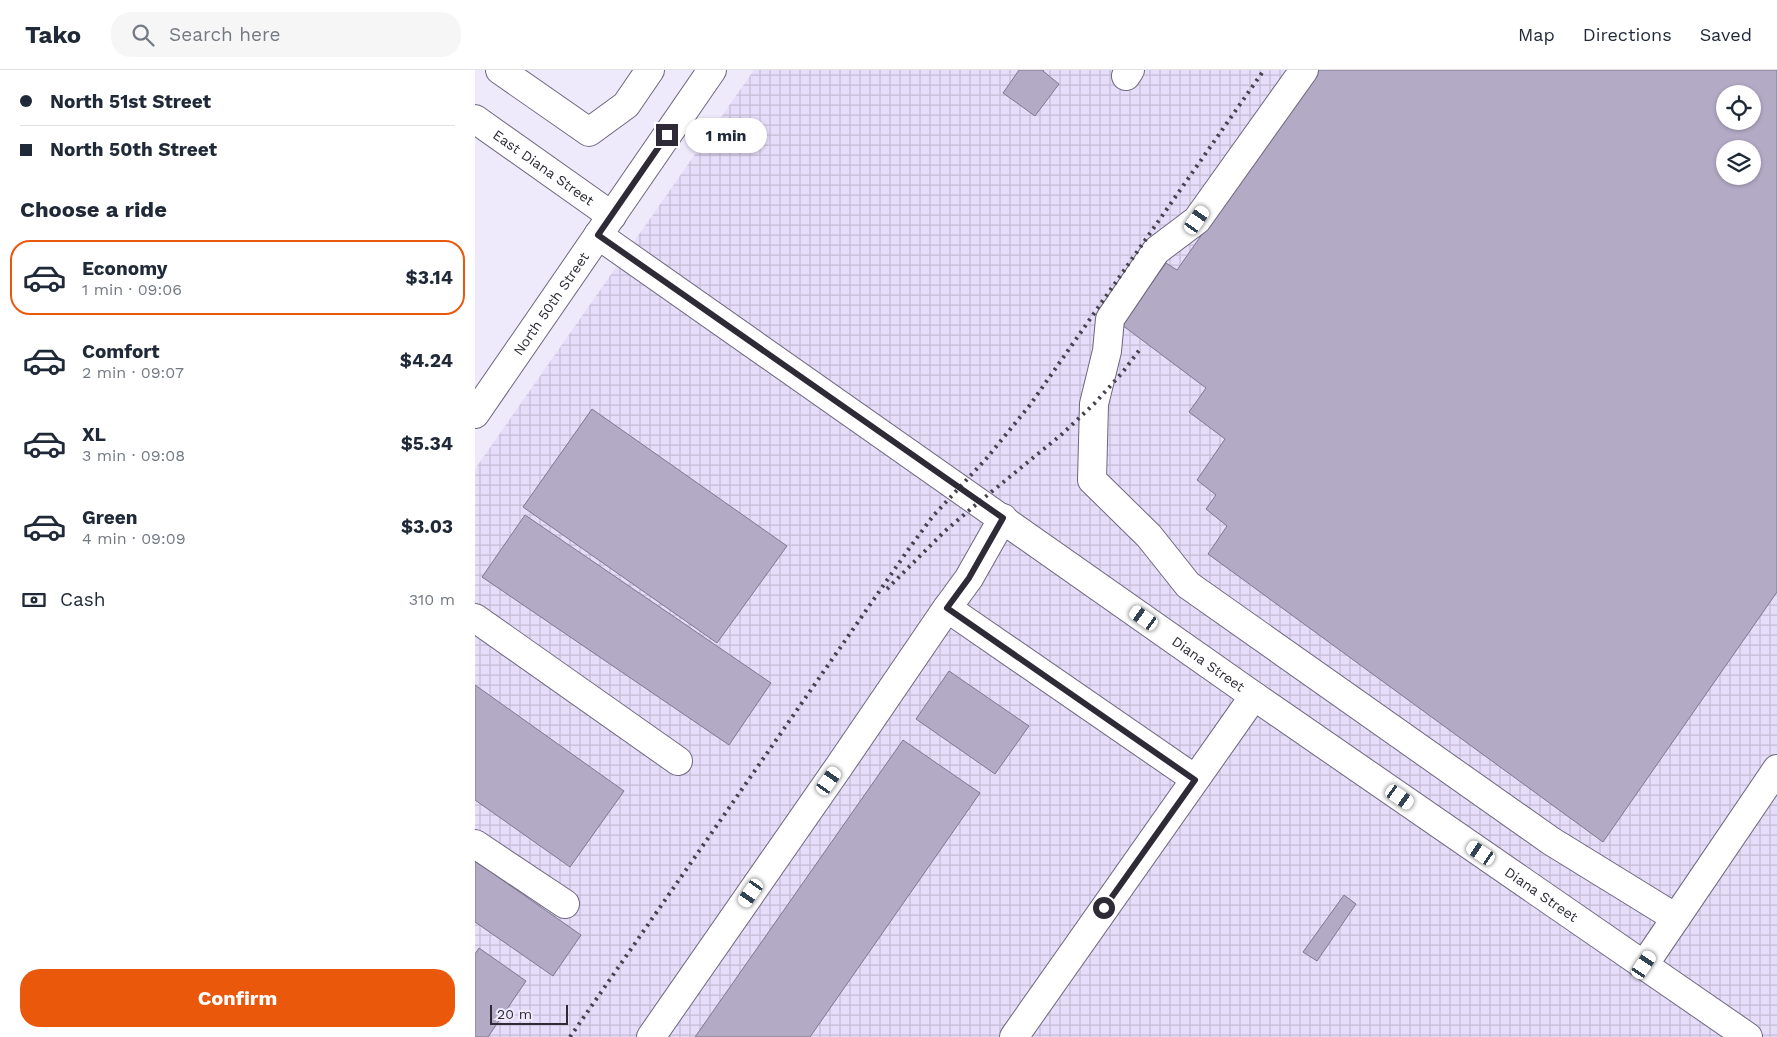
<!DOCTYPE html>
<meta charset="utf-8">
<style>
body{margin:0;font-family:"Work Sans",sans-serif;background:#f6f6f7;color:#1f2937;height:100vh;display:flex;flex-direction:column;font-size:19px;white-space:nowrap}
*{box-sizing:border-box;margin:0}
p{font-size:16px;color:#747a83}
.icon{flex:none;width:28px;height:28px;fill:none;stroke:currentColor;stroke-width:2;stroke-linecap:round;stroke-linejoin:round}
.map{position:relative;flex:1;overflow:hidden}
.side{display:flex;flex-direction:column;background:#fff;width:475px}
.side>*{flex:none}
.top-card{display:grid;align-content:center;height:110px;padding:0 20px;background:#fff}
.tools{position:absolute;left:1241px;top:15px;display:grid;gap:10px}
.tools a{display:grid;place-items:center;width:45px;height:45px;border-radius:50%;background:#fff;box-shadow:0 1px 4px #0004;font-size:25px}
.scale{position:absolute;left:15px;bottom:12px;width:78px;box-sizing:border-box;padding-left:5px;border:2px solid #2f2b36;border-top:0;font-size:14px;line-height:18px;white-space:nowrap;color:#2f2b36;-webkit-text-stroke:4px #eee9fb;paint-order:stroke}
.end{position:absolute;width:22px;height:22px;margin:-11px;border:6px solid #2f2b36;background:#fff;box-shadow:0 0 0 2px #fff}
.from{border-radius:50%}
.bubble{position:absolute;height:35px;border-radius:18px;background:#fff;box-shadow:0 1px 4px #0004;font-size:16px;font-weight:700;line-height:35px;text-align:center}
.car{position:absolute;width:15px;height:30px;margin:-15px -8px;border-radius:6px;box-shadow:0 0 4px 1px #0007;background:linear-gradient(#fff 24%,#345 0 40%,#fff 0 76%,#345 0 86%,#fff 0)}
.top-card b{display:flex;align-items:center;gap:18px;height:48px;font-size:19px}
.top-card b+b{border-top:1px solid #e0e1e3}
.top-card i{width:12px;height:12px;background:#1f2937}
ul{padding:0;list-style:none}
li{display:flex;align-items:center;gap:15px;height:75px;margin:0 10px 8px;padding:0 10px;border:2px solid transparent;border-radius:20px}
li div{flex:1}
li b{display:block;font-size:19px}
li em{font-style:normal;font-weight:700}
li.on{border-color:#ea580c}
li>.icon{width:45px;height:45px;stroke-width:1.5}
h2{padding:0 20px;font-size:22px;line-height:60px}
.pay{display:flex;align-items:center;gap:12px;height:55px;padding:0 20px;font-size:19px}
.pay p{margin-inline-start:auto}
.cta{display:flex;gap:10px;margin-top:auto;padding:10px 20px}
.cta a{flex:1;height:58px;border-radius:20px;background:#ea580c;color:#fff;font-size:20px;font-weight:700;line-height:58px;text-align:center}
header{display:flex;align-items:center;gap:30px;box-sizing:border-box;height:70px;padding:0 25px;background:#fff;border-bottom:1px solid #e0e1e3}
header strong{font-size:24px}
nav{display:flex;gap:28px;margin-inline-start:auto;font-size:18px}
.search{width:350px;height:45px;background:#f6f6f7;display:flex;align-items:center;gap:12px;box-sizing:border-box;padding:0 18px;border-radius:20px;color:#747a83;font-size:19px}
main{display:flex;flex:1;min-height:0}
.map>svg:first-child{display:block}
</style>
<header>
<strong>Tako</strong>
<div class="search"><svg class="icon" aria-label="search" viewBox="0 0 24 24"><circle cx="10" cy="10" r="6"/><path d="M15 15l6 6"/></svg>Search here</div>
<nav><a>Map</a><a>Directions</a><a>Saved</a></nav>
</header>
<main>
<section class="side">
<div class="top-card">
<b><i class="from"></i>North 51st Street</b>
<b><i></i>North 50th Street</b>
</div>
<h2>Choose a ride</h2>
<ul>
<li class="on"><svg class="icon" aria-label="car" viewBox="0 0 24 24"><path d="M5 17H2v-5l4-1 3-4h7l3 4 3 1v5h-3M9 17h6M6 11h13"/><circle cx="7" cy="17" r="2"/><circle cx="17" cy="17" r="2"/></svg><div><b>Economy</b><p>1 min · 09:06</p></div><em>$3.14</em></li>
<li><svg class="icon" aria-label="car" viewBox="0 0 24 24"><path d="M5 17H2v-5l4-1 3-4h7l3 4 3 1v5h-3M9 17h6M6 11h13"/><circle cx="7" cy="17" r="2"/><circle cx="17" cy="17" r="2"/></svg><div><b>Comfort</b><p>2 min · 09:07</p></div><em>$4.24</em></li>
<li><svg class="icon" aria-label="car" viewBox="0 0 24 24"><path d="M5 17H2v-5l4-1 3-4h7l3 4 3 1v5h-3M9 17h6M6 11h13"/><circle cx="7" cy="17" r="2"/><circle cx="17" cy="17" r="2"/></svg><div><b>XL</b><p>3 min · 09:08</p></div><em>$5.34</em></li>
<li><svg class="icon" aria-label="car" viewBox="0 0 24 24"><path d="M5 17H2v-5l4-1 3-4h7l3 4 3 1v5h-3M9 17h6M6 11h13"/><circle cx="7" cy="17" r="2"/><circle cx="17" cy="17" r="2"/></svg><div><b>Green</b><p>4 min · 09:09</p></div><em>$3.03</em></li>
</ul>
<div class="pay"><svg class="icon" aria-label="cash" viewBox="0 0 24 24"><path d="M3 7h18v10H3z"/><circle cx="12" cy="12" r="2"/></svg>Cash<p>310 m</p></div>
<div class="cta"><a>Confirm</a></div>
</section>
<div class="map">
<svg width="1302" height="967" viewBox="0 0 1302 967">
<defs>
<pattern id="industrial-grid" width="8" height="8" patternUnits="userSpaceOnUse" patternTransform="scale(1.25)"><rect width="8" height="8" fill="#e5ddf9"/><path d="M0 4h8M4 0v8" fill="none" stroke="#c5bed6"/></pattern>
</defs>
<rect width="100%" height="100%" fill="#eee9fb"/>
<path fill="url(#industrial-grid)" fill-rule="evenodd" d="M279,0H1302V967H0V399ZM1250,24H1278V51H1250ZM1250,79H1278V106H1250Z"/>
<path fill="#b3abc6" stroke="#807891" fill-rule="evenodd" d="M544,0H569L568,1L584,14L560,46L528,23Z
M842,0H1302V522L1128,772L733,484L752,456L731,439L741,425L722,410L750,369L714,342L731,318L647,255L691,193L702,200ZM1250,24H1278V51H1250ZM1250,79H1278V106H1250Z
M117,339L312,476L242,573L48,437Z
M50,445L296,613L254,675L7,507Z
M474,601L554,656L520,704L441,649Z
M0,615L149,721L95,797L0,730Z
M428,670L505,723L335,967H220Z
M0,791L106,865L78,906L0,852Z
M869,825L881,834L842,891L828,882Z
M4,878L51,911L13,967H0V884Z"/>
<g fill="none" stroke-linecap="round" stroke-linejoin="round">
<defs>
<g id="minor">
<path d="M25,0L114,62L151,35L175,0"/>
<path d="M829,0L722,150L681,181L635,249L632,281L619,334L617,410L674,466L713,515L1076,771L1201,848"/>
<path d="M651,6L655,0"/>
<path id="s1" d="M0,49L137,146"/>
<path id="s2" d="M123,165L779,626L1273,967"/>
<path id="s3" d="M0,344L237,0"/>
<path d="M472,538L720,709"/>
<path d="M0,548L203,691"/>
<path d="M0,774L90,834"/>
<path d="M1169,895L1302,699"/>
<path d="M176,967L365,695L470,541L494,508L528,448"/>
<path d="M539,967L779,626"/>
</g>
</defs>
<use href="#minor" stroke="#6e677f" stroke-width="30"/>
<use href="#minor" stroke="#fff" stroke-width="28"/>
<path stroke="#46424e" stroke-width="4" stroke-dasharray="2.5 5" stroke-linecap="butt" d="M412,519L470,461L504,432L586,365L619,334L647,303L666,278
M95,967L433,480L458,446L511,389L555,335L789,0"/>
</g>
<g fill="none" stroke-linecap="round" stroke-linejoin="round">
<path stroke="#2f2b36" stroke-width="6" d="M192,65L123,165L528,448L494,508L472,538L720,710L629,838"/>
</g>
<g text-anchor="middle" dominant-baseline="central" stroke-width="4.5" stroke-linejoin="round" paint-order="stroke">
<g font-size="14" fill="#2f2b36" stroke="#eee9fb">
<text stroke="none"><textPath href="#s1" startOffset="84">East Diana Street</textPath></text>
<text stroke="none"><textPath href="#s3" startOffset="134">North 50th Street</textPath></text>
<text stroke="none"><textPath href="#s2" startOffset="746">Diana Street</textPath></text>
<text stroke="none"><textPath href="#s2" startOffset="1151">Diana Street</textPath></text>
</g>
</g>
</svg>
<div class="tools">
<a><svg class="icon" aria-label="locate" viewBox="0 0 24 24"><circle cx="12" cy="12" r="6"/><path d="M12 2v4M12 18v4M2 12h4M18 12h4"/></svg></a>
<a><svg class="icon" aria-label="layers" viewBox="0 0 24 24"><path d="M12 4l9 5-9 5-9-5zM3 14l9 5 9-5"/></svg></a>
</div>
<div class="scale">20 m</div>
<i class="end from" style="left:629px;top:838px"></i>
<i class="end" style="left:192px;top:65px"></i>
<div class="bubble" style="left:210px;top:48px;width:82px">1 min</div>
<i class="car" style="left:722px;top:150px;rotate:35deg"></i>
<i class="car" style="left:669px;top:548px;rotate:305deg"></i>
<i class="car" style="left:354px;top:711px;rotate:35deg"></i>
<i class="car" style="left:925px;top:727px;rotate:125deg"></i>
<i class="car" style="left:1006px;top:783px;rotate:304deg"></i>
<i class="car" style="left:276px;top:823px;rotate:215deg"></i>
<i class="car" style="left:1169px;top:895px;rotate:34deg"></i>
</div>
</main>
